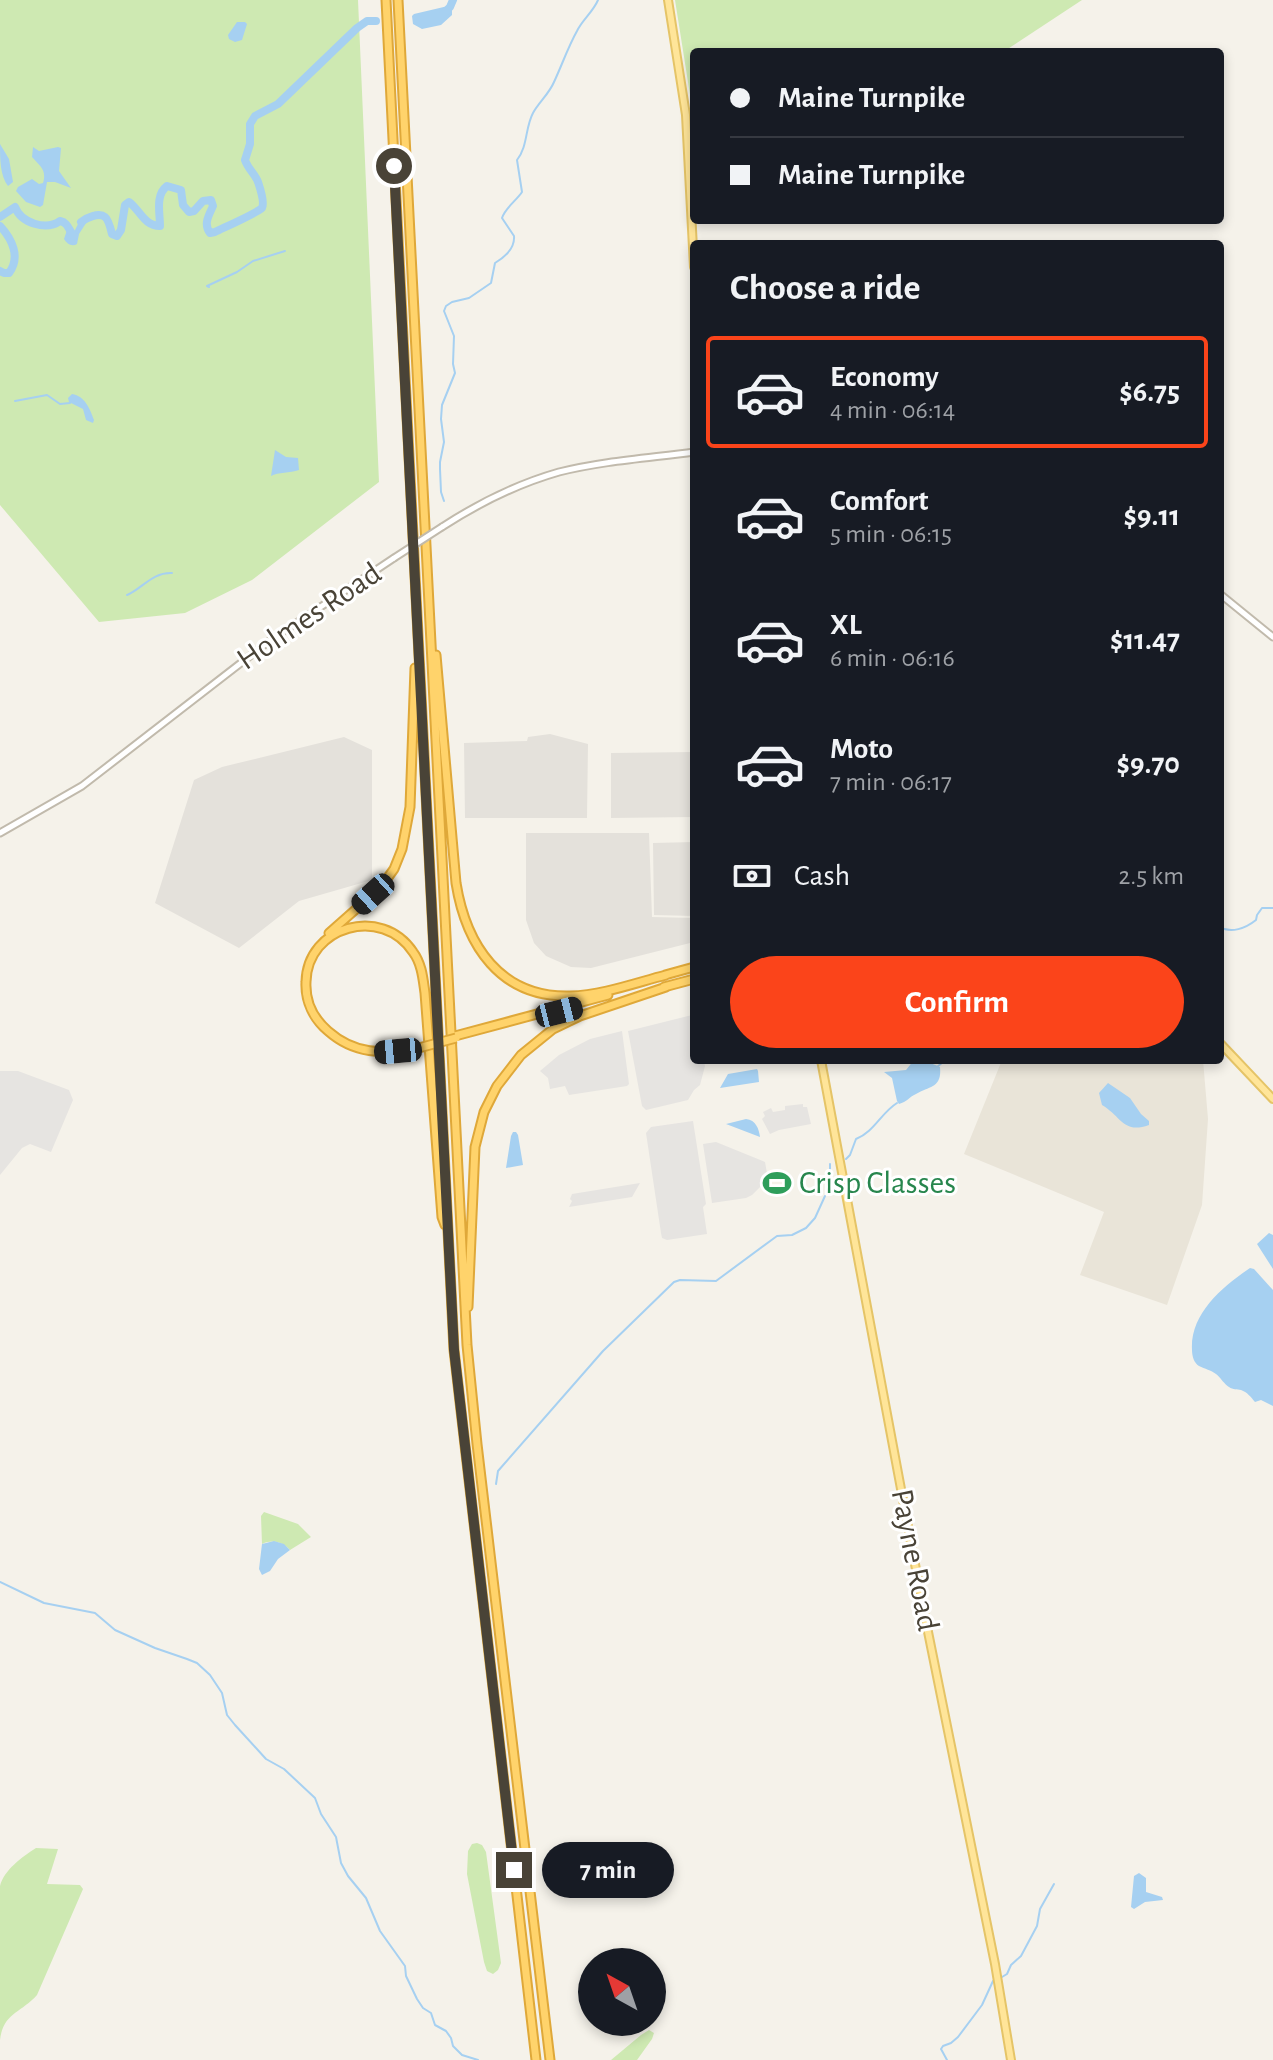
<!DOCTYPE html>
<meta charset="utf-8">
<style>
body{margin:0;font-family:"Alegreya Sans",sans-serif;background:#242831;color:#f1f3f6;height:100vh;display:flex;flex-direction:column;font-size:30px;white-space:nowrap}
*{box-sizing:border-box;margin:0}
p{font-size:26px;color:#9ea1a6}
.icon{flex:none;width:44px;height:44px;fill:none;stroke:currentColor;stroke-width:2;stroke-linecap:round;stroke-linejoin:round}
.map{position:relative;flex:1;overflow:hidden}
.drawer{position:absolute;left:690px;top:240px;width:534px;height:824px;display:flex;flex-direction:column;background:#171b24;border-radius:8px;box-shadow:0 4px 12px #0003}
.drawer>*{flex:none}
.hud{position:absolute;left:690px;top:48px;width:534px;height:176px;border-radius:8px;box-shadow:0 4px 12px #0003;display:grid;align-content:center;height:176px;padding:0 40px;background:#171b24}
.needle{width:52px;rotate:320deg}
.controls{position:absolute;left:578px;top:1948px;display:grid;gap:16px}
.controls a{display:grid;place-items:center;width:88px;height:88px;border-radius:50%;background:#171b24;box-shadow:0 4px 12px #0003;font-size:40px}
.end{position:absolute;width:36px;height:36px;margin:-18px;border:10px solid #494337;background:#fff;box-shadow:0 0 0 4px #fff}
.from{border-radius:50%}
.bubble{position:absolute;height:56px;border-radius:28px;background:#171b24;box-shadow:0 4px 12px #0003;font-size:26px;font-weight:700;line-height:56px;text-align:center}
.car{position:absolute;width:24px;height:48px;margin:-24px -12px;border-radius:10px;box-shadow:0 0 6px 2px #0007;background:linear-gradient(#222 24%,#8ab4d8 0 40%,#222 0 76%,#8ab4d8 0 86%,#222 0)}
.hud b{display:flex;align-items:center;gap:28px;height:76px;font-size:30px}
.hud b+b{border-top:2px solid #363941}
.hud i{width:20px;height:20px;background:#f1f3f6}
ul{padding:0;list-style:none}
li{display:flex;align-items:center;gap:24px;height:112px;margin:0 16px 12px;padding:0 24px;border:4px solid transparent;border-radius:8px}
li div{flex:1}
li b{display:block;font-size:30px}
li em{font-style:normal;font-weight:700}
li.active{border-color:#fb441a}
li>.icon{width:72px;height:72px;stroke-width:1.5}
h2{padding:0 40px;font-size:36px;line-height:96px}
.pay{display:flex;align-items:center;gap:20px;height:88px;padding:0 40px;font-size:30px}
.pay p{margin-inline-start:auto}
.primary-button{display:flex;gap:16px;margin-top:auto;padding:16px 40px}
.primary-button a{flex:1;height:92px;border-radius:48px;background:#fb441a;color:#fff;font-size:32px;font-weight:700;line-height:92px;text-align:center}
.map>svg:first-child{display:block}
</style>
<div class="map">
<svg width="1273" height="2060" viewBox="0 0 1273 2060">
<rect width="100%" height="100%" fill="#f5f2ea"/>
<path fill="#e9e4d8" d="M1002,1060H1203L1208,1119L1202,1205L1167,1305L1080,1275L1104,1212L964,1154Z"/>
<path fill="#e4e1db" d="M550,734L588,744L587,818H465L464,743L527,741L528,737Z
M344,737L372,750V880L299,901L239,948L155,903L194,780L222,767Z
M694,752V817L611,818V753Z
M526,833H649L652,917L694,918V942L591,968L571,967L546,956L534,943L526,920Z
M694,842V916L654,915L653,843Z"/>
<path fill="#cee9b2" d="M0,0H358L379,482L252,580L185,613L99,622L0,505Z
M675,0H1082L1003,52H694V101H691Z
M264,1512L298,1524L311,1537L290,1550C282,1542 273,1539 262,1544L261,1516Z
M477,1843L482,1845L486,1852L501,1963L498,1970L493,1974L487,1971L484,1962L467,1874L468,1851L472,1844Z
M36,1848L58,1849L47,1884L80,1885L83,1889L37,1995C21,2013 3,2013 0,2040V1886C4,1870 22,1857 36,1848Z
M649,2030L654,2033L652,2039L637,2060H611L641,2035Z"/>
<path fill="#e6e4e1" d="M692,1015L694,1019V1060H704L705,1066L700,1085L694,1090L688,1100L646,1110L642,1106L628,1031Z
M622,1031L629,1084L627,1086L569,1095L565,1086L550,1089L548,1078L540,1071L559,1055L590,1039Z
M0,1071H18L69,1090L73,1100L51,1152L30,1144L22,1148L0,1175Z
M803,1104V1107H807L811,1124L779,1130L770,1134L762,1119L765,1116L763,1112L771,1108L773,1112L785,1110V1106Z
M693,1121L706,1204L703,1207L707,1234L667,1240L662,1238L661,1233L646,1133L651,1127Z
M716,1142L765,1162L768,1179L752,1195L746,1198L712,1203L703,1144Z
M640,1183L632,1197L569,1207L572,1201L570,1199L572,1194Z"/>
<path fill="#a6d0f1" d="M448,6L452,8V15L441,25L422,29L413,24L412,16L414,14Z
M237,22H245L247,24L242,40L235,42L229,39L228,35Z
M0,144L9,159L13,182L8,186C0,176 0,159 0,144Z
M33,147L39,151L58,147L61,148L59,171L71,188L55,182H47L43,205L40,207L26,202L16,191L18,187L32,179L39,184L43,183C47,170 40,166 32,157Z
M90,217L79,234L77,244C72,247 67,244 64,239L68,227L74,232L80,220Z
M72,394C85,396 90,409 94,420L93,423L86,420L83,409L69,402L68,398Z
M275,450L286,457L298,458L299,470C290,473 278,472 271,476Z
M914,1060C923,1065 929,1061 940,1067C942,1088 930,1086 916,1094C909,1097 907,1102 899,1104L897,1101L892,1078L884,1072L906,1070Z
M757,1069L758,1071L759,1082L720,1088L728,1074Z
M1108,1083L1130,1098L1141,1114L1149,1121V1125C1123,1134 1122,1117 1102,1105L1099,1093Z
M746,1119C756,1120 759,1129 760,1137L726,1124Z
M513,1132H516L518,1135L523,1165L506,1168L511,1136Z
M1269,1233L1273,1235V1269L1257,1244Z
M1250,1268L1254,1269L1273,1290V1406L1261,1400L1255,1402C1251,1397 1247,1392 1241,1390C1237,1389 1233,1390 1229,1387C1224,1384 1221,1378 1216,1374C1211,1370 1205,1369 1199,1366C1194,1363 1192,1356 1192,1350C1190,1314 1222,1287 1250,1268Z
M274,1541L284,1544L290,1550L278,1559L270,1571L262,1575L259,1569L262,1544Z
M1139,1873L1146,1878V1892L1162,1897L1163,1900L1145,1902L1134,1909L1131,1907L1134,1876Z"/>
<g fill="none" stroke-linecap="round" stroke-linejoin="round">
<path stroke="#a6d0f1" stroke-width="2" d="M209,287L207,286L237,272L253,261L285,251
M15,401L47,395L60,404L70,403
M444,501L441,492L440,469V462L444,442L441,419L442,405L455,373L453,364L454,336L444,311L446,306L452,302L469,298L491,283L495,263C505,257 515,248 514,236L502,218C505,208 516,201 522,192L517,160C528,146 525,128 533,113C539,102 549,94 554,82C562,65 568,47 577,31C582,20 593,12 598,0
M127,595C142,589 152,572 172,573
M1220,927C1231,934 1246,928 1256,920L1257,915L1262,908H1273
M937,1067L943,1062
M846,1159L850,1155L856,1139C874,1132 881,1113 897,1103
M830,1178V1164
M496,1484L498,1471L603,1351L674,1282L680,1280L716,1281L777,1236L792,1235L806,1228L815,1218L825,1196
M0,1582L44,1603L95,1613L115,1630L155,1648L187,1659L197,1663L210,1675L222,1693L227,1715L235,1725L266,1759L284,1769L315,1798L321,1814L336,1837L341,1863L348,1876L366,1898L380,1931L405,1966L406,1976L417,1999L423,2008L431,2013L435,2025L446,2031L451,2038L453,2046L462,2055L478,2060
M1002,1977L1007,1974L1011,1965L1021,1956L1037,1926L1040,1909L1054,1884
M947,2060L941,2049L943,2046L951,2043L958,2037L982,2005L993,1981"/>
<path stroke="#a6d0f1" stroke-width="8" d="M444,13L450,7L453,0
M0,217L15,207C21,223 46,231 60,221C69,223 68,230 74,236
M81,222C86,218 99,212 105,217C108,219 111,230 112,234L117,236L121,230L125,205L129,202C140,210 144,226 160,226C160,213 155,195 167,186L181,190L183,205L189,212L194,211L203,201L211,200L213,206C209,215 203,224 210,233L215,232C223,228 257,213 262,208C265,202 260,188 258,182C255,174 248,169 245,160L250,144V124L255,116L278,104L357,28L367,21H376
M0,226C12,239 21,257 9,273H4L0,271"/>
<defs>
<path id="minor" d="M442,527C479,503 517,484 559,472C603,461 649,458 694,452
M1220,594L1273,637
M0,833L82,786L268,642L394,558"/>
<path id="major" d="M668,0L686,115L694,267
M1220,1043L1273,1099
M821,1060L923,1607L995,1964L1011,2060"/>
<path id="highway" d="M386,0L454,1350L536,2060
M398,0L467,1345L477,1444L550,2060
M436,655L456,883C466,945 500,998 570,996C603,995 635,983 666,975
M329,933L381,887L394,869L402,849L410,807L415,668
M665,975L694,967
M664,987L694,979
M455,1036L608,995
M415,1047C383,1055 354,1054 328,1031C314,1019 305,1002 306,982C307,926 382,905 413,952C422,964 423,979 425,993L442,1217L445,1225
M468,1307L475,1147L484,1112L497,1086L521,1055L553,1029L580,1016L666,987"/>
</defs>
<use href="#minor" stroke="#c1baac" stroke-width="9"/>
<use href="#major" stroke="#e5c467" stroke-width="10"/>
<use href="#highway" stroke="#dfa839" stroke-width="11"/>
<use href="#minor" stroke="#fff" stroke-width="5"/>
<use href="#major" stroke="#ffe599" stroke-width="6"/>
<use href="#highway" stroke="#ffd36b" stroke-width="7"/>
<defs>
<path id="minor-bridge" d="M394,558L442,527"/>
<path id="highway-bridge" d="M415,1049L456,1038"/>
</defs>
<use href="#minor-bridge" stroke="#c1baac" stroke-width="9" stroke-linecap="butt"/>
<use href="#highway-bridge" stroke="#dfa839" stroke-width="11" stroke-linecap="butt"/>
<use href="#minor-bridge" stroke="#fff" stroke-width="5"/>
<use href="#highway-bridge" stroke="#ffd36b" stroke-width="7"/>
</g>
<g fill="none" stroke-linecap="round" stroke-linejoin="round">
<path stroke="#494337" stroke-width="10" d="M394,166L454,1350L514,1870"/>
</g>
<defs>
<symbol id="stadium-bare" viewBox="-9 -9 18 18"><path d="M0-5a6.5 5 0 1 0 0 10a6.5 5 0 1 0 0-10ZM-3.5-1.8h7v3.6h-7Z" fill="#2e9e5b" stroke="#fff" stroke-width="2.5" paint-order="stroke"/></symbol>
</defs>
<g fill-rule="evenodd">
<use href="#stadium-bare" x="757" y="1163" width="40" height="40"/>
</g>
<g text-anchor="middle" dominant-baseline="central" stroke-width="6" stroke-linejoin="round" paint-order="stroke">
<g font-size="32" fill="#494337" stroke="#fff">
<text transform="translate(309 616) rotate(-34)">Holmes Road</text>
<text transform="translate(915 1560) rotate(79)">Payne Road</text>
</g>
<g font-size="32" fill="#27864d" stroke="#fff" text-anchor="start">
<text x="799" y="1183">Crisp Classes</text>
</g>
</g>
</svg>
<div class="controls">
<a><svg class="needle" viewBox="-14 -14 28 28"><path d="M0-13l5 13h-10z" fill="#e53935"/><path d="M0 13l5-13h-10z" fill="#9ea1a6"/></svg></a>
</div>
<i class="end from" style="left:394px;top:166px"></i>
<i class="end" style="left:514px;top:1870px"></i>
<div class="bubble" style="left:542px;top:1842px;width:132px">7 min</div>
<i class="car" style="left:373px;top:894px;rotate:228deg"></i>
<i class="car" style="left:559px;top:1012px;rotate:76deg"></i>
<i class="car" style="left:398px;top:1051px;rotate:265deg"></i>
<div class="hud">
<b><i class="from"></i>Maine Turnpike</b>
<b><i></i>Maine Turnpike</b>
</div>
<section class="drawer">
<h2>Choose a ride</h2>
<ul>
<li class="active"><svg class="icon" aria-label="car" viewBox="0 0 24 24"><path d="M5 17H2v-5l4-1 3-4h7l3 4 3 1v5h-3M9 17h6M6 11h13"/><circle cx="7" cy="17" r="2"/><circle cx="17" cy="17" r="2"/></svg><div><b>Economy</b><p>4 min · 06:14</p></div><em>$6.75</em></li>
<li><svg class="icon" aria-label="car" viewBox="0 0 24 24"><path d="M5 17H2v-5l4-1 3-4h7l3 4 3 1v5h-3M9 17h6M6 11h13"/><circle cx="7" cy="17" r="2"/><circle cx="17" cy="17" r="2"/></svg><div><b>Comfort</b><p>5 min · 06:15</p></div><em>$9.11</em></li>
<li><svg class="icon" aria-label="car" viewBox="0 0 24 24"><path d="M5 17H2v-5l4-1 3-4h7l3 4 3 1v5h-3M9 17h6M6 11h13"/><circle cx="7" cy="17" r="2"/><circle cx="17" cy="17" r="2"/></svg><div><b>XL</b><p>6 min · 06:16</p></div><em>$11.47</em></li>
<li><svg class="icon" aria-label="car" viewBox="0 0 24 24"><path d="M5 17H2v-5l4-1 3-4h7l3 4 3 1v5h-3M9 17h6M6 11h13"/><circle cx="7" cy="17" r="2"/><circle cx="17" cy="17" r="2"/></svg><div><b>Moto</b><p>7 min · 06:17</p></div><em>$9.70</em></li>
</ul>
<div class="pay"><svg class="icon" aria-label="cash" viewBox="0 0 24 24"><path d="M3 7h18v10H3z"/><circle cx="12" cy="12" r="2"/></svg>Cash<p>2.5 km</p></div>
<div class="primary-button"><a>Confirm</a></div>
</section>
</div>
